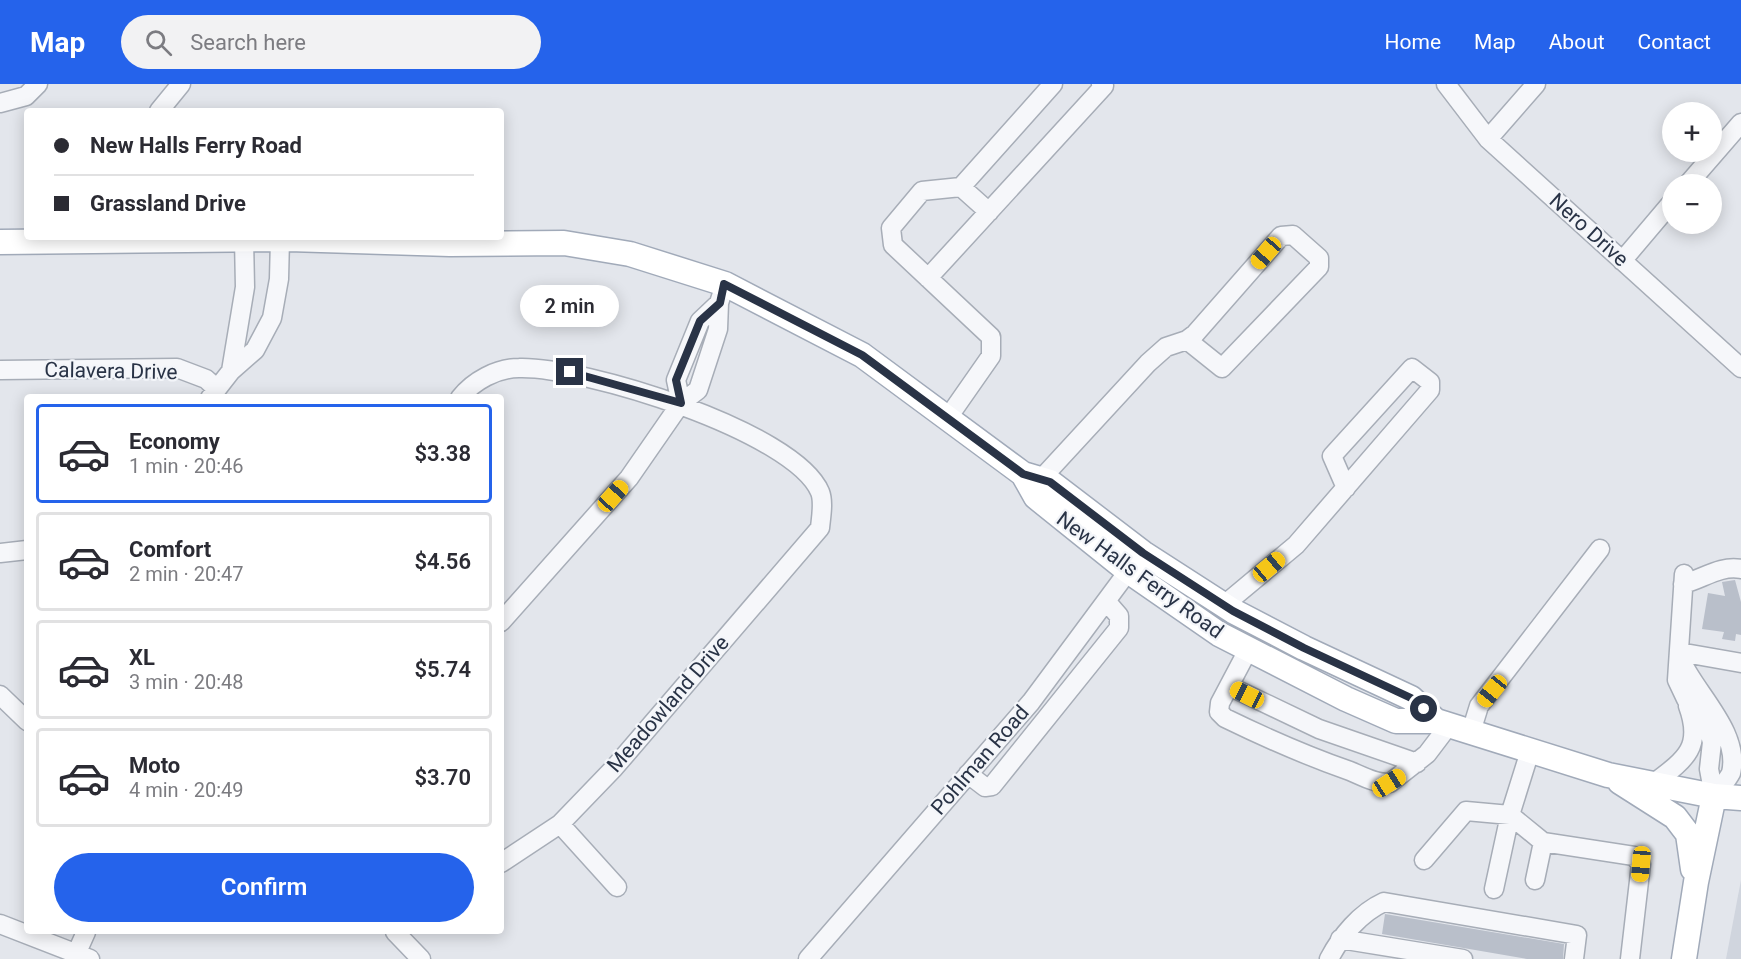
<!DOCTYPE html>
<meta charset="utf-8">
<style>
body{margin:0;font-family:Roboto,sans-serif;background:#f2f2f3;color:#2b2b33;height:100vh;display:flex;flex-direction:column;font-size:22px;white-space:nowrap}
*{box-sizing:border-box;margin:0}
p{font-size:20px;color:#7c7c81}
.icon{flex:none;width:33px;height:33px;fill:none;stroke:currentColor;stroke-width:2;stroke-linecap:round;stroke-linejoin:round}
.map{position:relative;flex:1;overflow:hidden}
.panel{position:absolute;left:24px;top:310px;width:480px;height:540px;display:flex;flex-direction:column;background:#fff;border-radius:6px;box-shadow:0 3px 15px #0003}
.panel>*{flex:none}
.hud{position:absolute;left:24px;top:24px;width:480px;height:132px;border-radius:6px;box-shadow:0 3px 15px #0003;display:grid;align-content:center;height:132px;padding:0 30px;background:#fff}
.tools{position:absolute;left:1662px;top:18px;display:grid;gap:12px}
.tools a{display:grid;place-items:center;width:60px;height:60px;border-radius:50%;background:#fff;box-shadow:0 3px 15px #0003;font-size:30px}
.end{position:absolute;width:27px;height:27px;margin:-14px;border:8px solid #293346;background:#fff;box-shadow:0 0 0 3px #fff}
.from{border-radius:50%}
.bubble{position:absolute;height:42px;border-radius:21px;background:#fff;box-shadow:0 3px 15px #0003;font-size:20px;font-weight:600;line-height:42px;text-align:center}
.car{position:absolute;width:18px;height:36px;margin:-18px -9px;border-radius:8px;box-shadow:0 0 4px 2px #0007;background:linear-gradient(#f5c518 24%,#345 0 40%,#f5c518 0 76%,#345 0 86%,#f5c518 0)}
.hud b{display:flex;align-items:center;gap:21px;height:57px;font-size:22px}
.hud b+b{border-top:2px solid #e1e1e2}
.hud i{width:15px;height:15px;background:#2b2b33}
ul{padding:10px 0 0;list-style:none}
li{display:flex;align-items:center;gap:18px;height:99px;margin:0 12px 9px;padding:0 18px;border:3px solid #e1e1e2;border-radius:6px}
li div{flex:1}
li b{display:block;font-size:22px}
li em{font-style:normal;font-weight:600}
li.current{border-color:#2563eb}
li>.icon{width:54px;height:54px;stroke-width:1.5}
.cta{display:flex;gap:12px;margin-top:auto;padding:12px 30px}
.cta a{flex:1;height:69px;border-radius:36px;background:#2563eb;color:#fff;font-size:24px;font-weight:600;line-height:69px;text-align:center}
header{display:flex;align-items:center;gap:36px;box-sizing:border-box;height:84px;padding:0 30px;background:#2563eb;color:#fff}
header strong{font-size:28px}
nav{display:flex;gap:33px;margin-inline-start:auto;font-size:21px}
.search{width:420px;height:54px;background:#f2f2f3;display:flex;align-items:center;gap:15px;box-sizing:border-box;padding:0 21px;border-radius:33px;color:#7c7c81;font-size:22px}
.map>svg:first-child{display:block}
</style>
<header>
<strong>Map</strong>
<div class="search"><svg class="icon" aria-label="search" viewBox="0 0 24 24"><circle cx="10" cy="10" r="6"/><path d="M15 15l6 6"/></svg>Search here</div>
<nav><a>Home</a><a>Map</a><a>About</a><a>Contact</a></nav>
</header>
<div class="map">
<svg width="1741" height="875" viewBox="0 0 1741 875">
<rect width="100%" height="100%" fill="#e3e6ec"/>
<path fill="#d0d5de" d="M1741,796V875H1726Z"/>
<path fill="#b9bfca" d="M1735,496L1741,518V551L1736,550L1735,557L1722,555L1724,548L1702,545L1708,509L1725,512L1722,498Z
M1385,830L1564,860L1563,875H1527L1382,850Z"/>
<g fill="none" stroke-linecap="round" stroke-linejoin="round">
<defs>
<path id="minor" d="M1446,0L1488,55L1741,284
M0,19L26,12L38,0
M159,27L181,0
M1488,55L1536,0
M1688,100L1741,39
M961,103L989,128
M1622,177L1672,118
M928,194L1104,2L1101,0
M0,286L177,284L206,295L217,305
M231,287L245,203L244,155
M210,314L231,287L255,266L272,234L279,195L280,155
M460,314C473,297 497,284 519,284C582,282 794,347 820,408C824,418 821,433 820,444L614,684L560,740L501,779
M681,319L676,296L700,237L719,219
M947,335L991,272V253L893,161L891,144L922,107L961,103L1053,0
M1041,395L1148,279L1166,263L1187,256L1195,250L1281,152L1293,151L1319,174V183L1222,284L1187,256
M0,469L27,466
M1684,490L1677,596L1686,615L1707,641L1712,658L1709,685L1714,712
M1683,500C1703,495 1720,481 1741,485
M1224,521L1296,461L1430,306V298L1412,284L1332,372L1346,404
M501,538L629,394L681,319L698,306L718,245L719,219L725,200
M1248,566L1220,619L1219,628L1225,634C1266,654 1307,672 1350,687C1362,692 1376,700 1390,699L1427,670L1449,641
M1679,568L1741,579
M1680,574C1694,608 1741,648 1731,689C1727,697 1719,705 1714,712
M1229,602L1319,645L1417,679
M0,611L27,637
M1471,648L1479,622L1600,465
M1530,667L1510,731L1543,758L1634,772L1641,780L1630,875
M968,690L985,703L992,702L1119,544V532L1106,517
M1654,699C1686,675 1703,663 1688,622
M560,740L617,803
M1424,776L1466,727L1510,731L1494,805
M1535,796L1543,758
M0,840L90,875
M395,848L421,875
M1340,855L1463,875
M74,875L86,848
M808,875L1031,618L1135,478
M1329,875C1341,852 1360,829 1384,818L1577,851L1574,875"/>
<path id="major" d="M0,158L289,155L450,160L564,159L630,170L725,200L862,271L1023,390L1050,398L1143,469L1233,527L1304,564L1411,614L1436,637
M1023,390L1036,413L1128,487L1219,550L1346,615L1396,637H1436L1608,691L1714,712L1741,714
M1620,698L1675,733L1688,750L1693,785
M1684,875L1696,798L1714,712"/>
</defs>
<use href="#minor" stroke="#a7adb7" stroke-width="21"/>
<use href="#major" stroke="#a1aab9" stroke-width="27"/>
<use href="#minor" stroke="#f6f7fa" stroke-width="18"/>
<use href="#major" stroke="#fff" stroke-width="24"/>
</g>
<g fill="none" stroke-linecap="round" stroke-linejoin="round">
<path stroke="#293346" stroke-width="8" d="M570,288L681,319L676,296L700,237L720,219L724,200L862,271L1023,390L1050,398L1143,469L1233,527L1304,564L1411,614L1424,625"/>
</g>
<g text-anchor="middle" dominant-baseline="central" stroke-width="4.5" stroke-linejoin="round" paint-order="stroke">
<g font-size="21" fill="#293346" stroke="#f3f5f9">
<text transform="translate(1589 146) rotate(42)">Nero Drive</text>
<text transform="translate(111 287) rotate(1)">Calavera Drive</text>
<text transform="translate(1140 491) rotate(36)">New Halls Ferry Road</text>
<text transform="translate(668 620) rotate(-49)">Meadowland Drive</text>
<text transform="translate(980 676) rotate(-49)">Pohlman Road</text>
</g>
</g>
</svg>
<div class="tools">
<a>+</a>
<a>−</a>
</div>
<i class="end from" style="left:1424px;top:625px"></i>
<i class="end" style="left:570px;top:288px"></i>
<div class="bubble" style="left:520px;top:201px;width:99px">2 min</div>
<i class="car" style="left:1266px;top:169px;rotate:221deg"></i>
<i class="car" style="left:613px;top:412px;rotate:42deg"></i>
<i class="car" style="left:1269px;top:483px;rotate:50deg"></i>
<i class="car" style="left:1492px;top:607px;rotate:219deg"></i>
<i class="car" style="left:1247px;top:611px;rotate:297deg"></i>
<i class="car" style="left:1389px;top:699px;rotate:58deg"></i>
<i class="car" style="left:1641px;top:780px;rotate:185deg"></i>
<div class="hud">
<b><i class="from"></i>New Halls Ferry Road</b>
<b><i></i>Grassland Drive</b>
</div>
<section class="panel">
<ul>
<li class="current"><svg class="icon" aria-label="car" viewBox="0 0 24 24"><path d="M5 17H2v-5l4-1 3-4h7l3 4 3 1v5h-3M9 17h6M6 11h13"/><circle cx="7" cy="17" r="2"/><circle cx="17" cy="17" r="2"/></svg><div><b>Economy</b><p>1 min · 20:46</p></div><em>$3.38</em></li>
<li><svg class="icon" aria-label="car" viewBox="0 0 24 24"><path d="M5 17H2v-5l4-1 3-4h7l3 4 3 1v5h-3M9 17h6M6 11h13"/><circle cx="7" cy="17" r="2"/><circle cx="17" cy="17" r="2"/></svg><div><b>Comfort</b><p>2 min · 20:47</p></div><em>$4.56</em></li>
<li><svg class="icon" aria-label="car" viewBox="0 0 24 24"><path d="M5 17H2v-5l4-1 3-4h7l3 4 3 1v5h-3M9 17h6M6 11h13"/><circle cx="7" cy="17" r="2"/><circle cx="17" cy="17" r="2"/></svg><div><b>XL</b><p>3 min · 20:48</p></div><em>$5.74</em></li>
<li><svg class="icon" aria-label="car" viewBox="0 0 24 24"><path d="M5 17H2v-5l4-1 3-4h7l3 4 3 1v5h-3M9 17h6M6 11h13"/><circle cx="7" cy="17" r="2"/><circle cx="17" cy="17" r="2"/></svg><div><b>Moto</b><p>4 min · 20:49</p></div><em>$3.70</em></li>
</ul>
<div class="cta"><a>Confirm</a></div>
</section>
</div>
